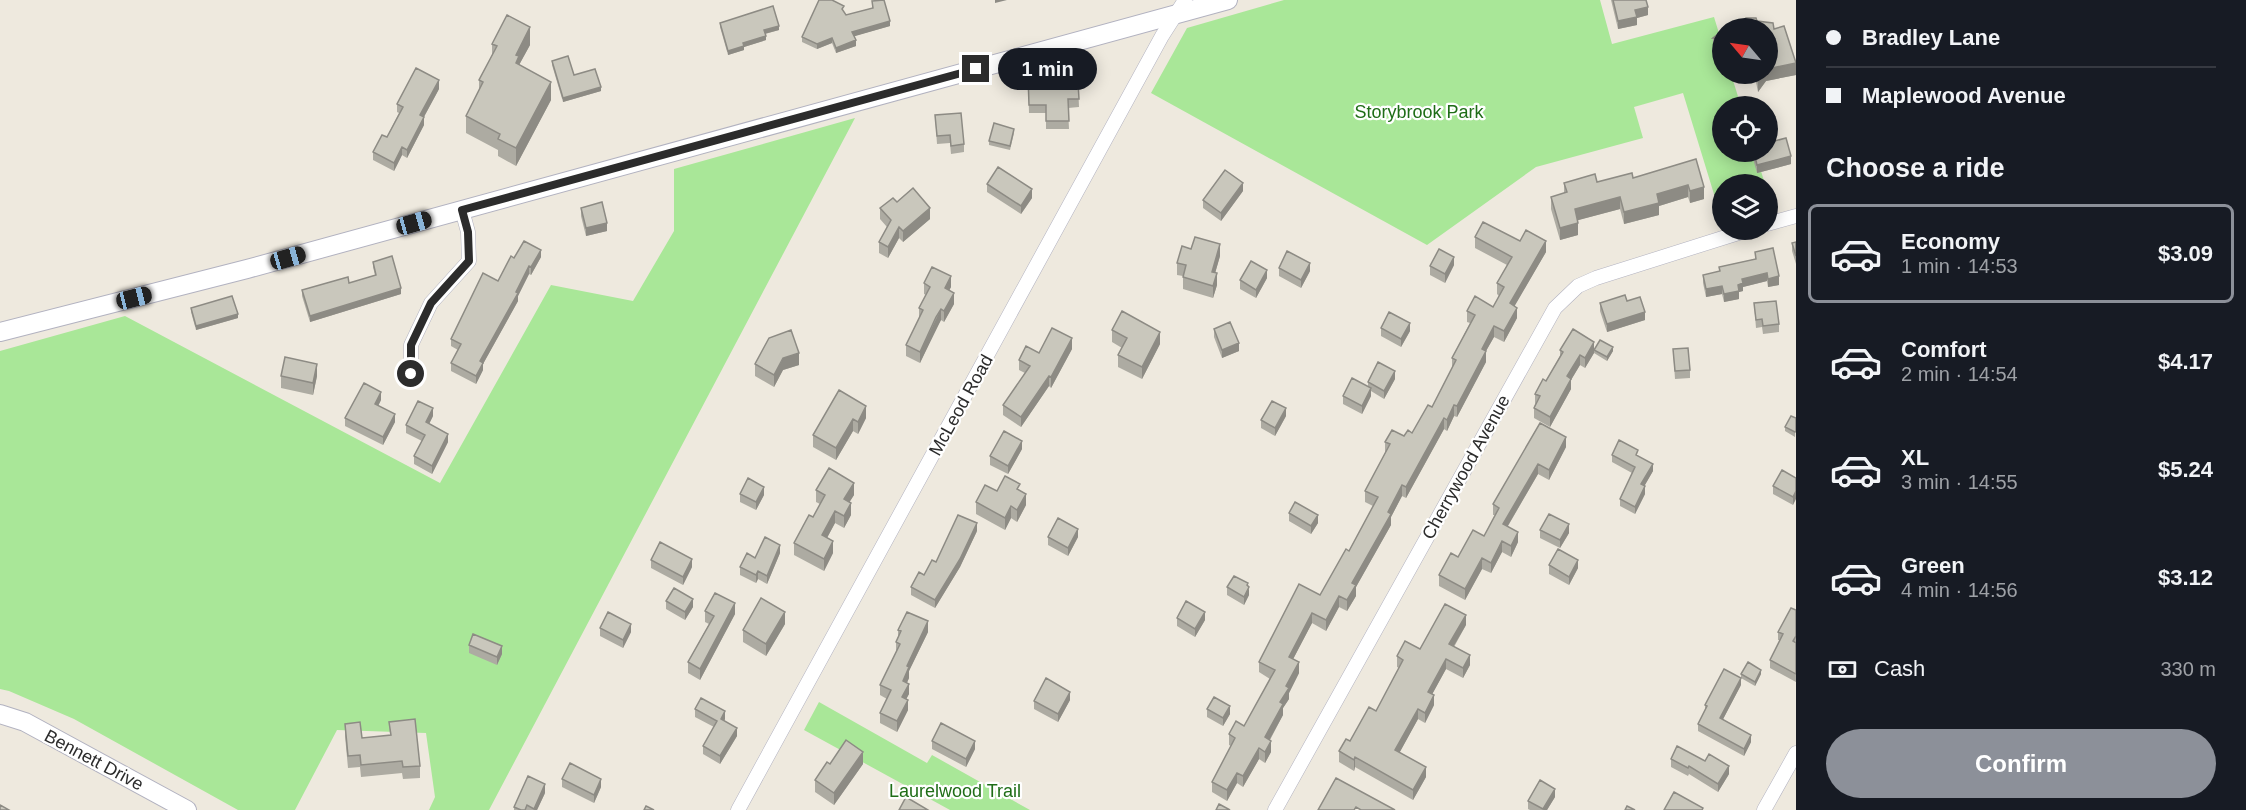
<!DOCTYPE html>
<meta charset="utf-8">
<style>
body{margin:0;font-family:Arial,sans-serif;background:#242831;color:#f1f3f6;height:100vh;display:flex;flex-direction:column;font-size:22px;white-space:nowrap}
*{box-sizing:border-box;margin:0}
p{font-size:20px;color:#9ea1a6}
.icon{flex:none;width:33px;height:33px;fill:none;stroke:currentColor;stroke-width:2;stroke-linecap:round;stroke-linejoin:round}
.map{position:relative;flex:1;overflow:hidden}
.sheet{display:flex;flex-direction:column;background:#171b24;width:450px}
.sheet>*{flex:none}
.hud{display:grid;align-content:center;height:132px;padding:0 30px;background:#171b24}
.needle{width:39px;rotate:299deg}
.buttons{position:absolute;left:1712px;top:18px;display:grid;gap:12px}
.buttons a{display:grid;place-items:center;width:66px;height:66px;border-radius:50%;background:#171b24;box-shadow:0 3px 15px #0003;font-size:30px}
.end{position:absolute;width:27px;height:27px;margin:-14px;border:8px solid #2c2c2c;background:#fff;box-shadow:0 0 0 3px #fff}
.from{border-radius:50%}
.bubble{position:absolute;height:42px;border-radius:21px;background:#171b24;box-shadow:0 3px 15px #0003;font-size:20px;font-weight:700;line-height:42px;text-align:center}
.car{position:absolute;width:18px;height:36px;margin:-18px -9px;border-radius:8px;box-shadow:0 0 4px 2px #0007;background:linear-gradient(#222 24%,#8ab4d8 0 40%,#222 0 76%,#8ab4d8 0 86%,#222 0)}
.hud b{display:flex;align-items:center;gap:21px;height:57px;font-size:22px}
.hud b+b{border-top:2px solid #363941}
.hud i{width:15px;height:15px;background:#f1f3f6}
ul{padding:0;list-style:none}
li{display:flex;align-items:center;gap:18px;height:99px;margin:0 12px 9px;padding:0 18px;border:3px solid transparent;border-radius:9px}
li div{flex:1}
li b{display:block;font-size:22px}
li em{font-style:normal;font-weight:700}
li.active{border-color:#8c9099}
li>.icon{width:54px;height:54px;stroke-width:1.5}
h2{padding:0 30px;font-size:27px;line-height:72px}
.pay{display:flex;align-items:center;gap:15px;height:66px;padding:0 30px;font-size:22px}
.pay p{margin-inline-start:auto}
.action{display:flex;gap:12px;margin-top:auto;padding:12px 30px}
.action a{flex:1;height:69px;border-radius:36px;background:#8c9099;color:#fff;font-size:24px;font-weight:700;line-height:69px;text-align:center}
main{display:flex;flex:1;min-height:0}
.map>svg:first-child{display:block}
</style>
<main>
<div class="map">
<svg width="1796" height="810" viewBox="0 0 1796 810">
<rect width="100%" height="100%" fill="#eee9de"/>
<path fill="#a9e798" d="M1284,0H1600L1612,44L1714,17L1722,43V74H1731L1741,106H1722V152H1755L1765,184H1722L1721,217L1683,93L1634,107L1643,138L1536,167L1427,245L1151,93L1187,28Z
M855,118L489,810H429L435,797L426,733L337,730L295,810H238L74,719L9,691L0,689V351L125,316L440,483L551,285L633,301L674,231V169Z
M819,702L927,763L932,755L1030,810H950L804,730Z"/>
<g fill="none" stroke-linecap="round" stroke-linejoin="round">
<defs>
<path id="street" d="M1767,224L1796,216
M411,374V345L431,303L469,261L468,232L462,210
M738,810L1162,36L1185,0
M1275,810L1555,308L1578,286L1596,278L1748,230
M1764,810L1796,753"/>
<path id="secondary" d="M0,332L247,269L1228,0
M0,714L25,722L187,810"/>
</defs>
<use href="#street" stroke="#b2b2c0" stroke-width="15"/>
<use href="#secondary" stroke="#b2b2c0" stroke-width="20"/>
<use href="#street" stroke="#fff" stroke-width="14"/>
<use href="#secondary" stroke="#fff" stroke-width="18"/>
</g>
<path fill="#adaba2" d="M1611,0H1646L1648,15L1637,18V25L1618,29Z
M872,1L890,26L854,36L856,46L836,53L832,43L817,49L802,42V37L844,11V12L846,15L872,8Z
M1757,21L1774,29L1796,62V75L1766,81L1758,92L1756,82L1749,78L1745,74H1767L1733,28Z
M720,23L779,30L765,34L766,40L744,47V50L728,55L720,27Z
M1722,31V50H1713V38Z
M492,44L530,45L519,65L551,100L516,166L498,156V150L466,133V116L479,90V80L492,55Z
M552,61L574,75L601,91L563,102L552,65Z
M1028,76L1048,84L1078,83L1079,107L1068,108L1069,129H1046V113H1029Z
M439,89L424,117V125L407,158L402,155L394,171L373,160V152L387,137L399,113L397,112V104Z
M935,115L964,144V152L951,154L950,143L937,144Z
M1014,133L1010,150L989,145V141Z
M1752,152H1767L1791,164L1757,173L1752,155Z
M1696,159L1704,199L1690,203L1688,197L1659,206V215L1624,224L1620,209L1578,220V235L1560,240L1551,209V197L1564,193V183L1597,182L1633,178Z
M987,184L1032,198L1021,214L987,192Z
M1243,191L1221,221L1203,208V200Z
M581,208L607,231L586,236L581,216Z
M880,208L930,219L903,242L899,238L888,258L879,253V242L887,227L880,219Z
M1475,237L1520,241L1546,252L1514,306L1517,318L1504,342L1494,337L1486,351V362L1457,417L1454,416L1447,431L1444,429L1406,498L1402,496L1391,517V525L1356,587V596L1347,611L1339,607L1326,631L1312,623L1293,659L1299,673L1289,693V699L1283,708V715L1270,740L1271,752L1265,763L1259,759L1243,787L1237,783L1227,801L1212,792V782L1231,746L1229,745V734L1244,726L1270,679L1259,672V662L1320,595L1349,551L1373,506L1365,502V491L1385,453V442L1404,436L1412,433L1432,407L1452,368V358L1470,323L1467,322V311L1493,307L1499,296L1497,294V283L1507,265L1475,248Z
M1796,242V264L1792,251V243Z
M1191,249L1220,256L1215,273L1217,285L1213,298L1183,289V276L1177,275V263Z
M1755,252L1779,285L1768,287L1767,281L1743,287V291L1739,292V299L1724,302L1722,294L1706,297L1703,283V275L1719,272V267L1755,259Z
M541,257L531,275L529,274L518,296V301L483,364V370L476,384L451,371V363L458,350L451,346V339L498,281L514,258Z
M373,262L401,294L310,322L302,296V290L349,283L375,275L373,267Z
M1454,265L1445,283L1430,275V266Z
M1279,268L1310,271L1301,288L1279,276Z
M1267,278L1256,298L1240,289V280Z
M924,283L951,287L949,290L954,304L944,322L941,320L936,328L920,363L906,356V345L919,319V308L926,295L924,294Z
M1627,301L1645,320L1607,332L1600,311V303Z
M1754,303L1779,324V332L1763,334L1762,327L1756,328Z
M191,308L238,318L196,330L191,312Z
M1381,328L1410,331L1401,347L1381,336Z
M1214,329L1239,351L1222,358L1214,337Z
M1112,330L1160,344L1142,379L1118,367V355L1122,348L1112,342Z
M1072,349L1051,388L1049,386L1021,427L1003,415V405L1025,373L1019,370V360L1039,353Z
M1594,349L1613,351L1607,361L1594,353L1585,368L1580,365L1571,380V389L1550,427L1534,418V408L1535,404V394L1546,381L1560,356V350Z
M1673,349L1690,370V378L1675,379Z
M755,364L799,365L783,370L774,387L755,376Z
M281,376H317L313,395L281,388Z
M1395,379L1384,399L1371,391V396L1362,414L1343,404V396L1368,387V382Z
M381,400L378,406L395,422L383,445L345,426V418Z
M866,406V418L858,434L853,431L836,460L813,447V435Z
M433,416L429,424L448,442L432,474L414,464V456L422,441L406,433V425Z
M1286,416L1275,436L1261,428V420Z
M1796,418L1795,437L1785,431V427Z
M1540,423L1566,447L1549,480L1538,474L1508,526L1518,542L1511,557L1502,552L1491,573L1482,569L1465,600L1439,586V575L1458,557L1484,536L1495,515H1493V504Z
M1022,449L1008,474L990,465V456Z
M1612,455L1638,456L1653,471L1644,486L1645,494L1635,514L1620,506V499L1632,473L1612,462Z
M1796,478L1793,505L1773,494V486Z
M816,490L854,495L849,502L851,515L844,528L835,523L827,538L833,553L824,571L794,555V543L813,517L820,504L816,502Z
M1020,490L1026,505L1017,522L1011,518L1005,530L976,514V502L997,491Z
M740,494L764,495L756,510L740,502Z
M1289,513L1318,523L1311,534L1289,521Z
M1540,530L1569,533L1560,548L1540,538Z
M977,531L960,567L935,608L911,595V587L936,562Z
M1048,537H1078L1068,556L1048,545Z
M780,553L767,584L758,579L756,583L740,575V567L755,558Z
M651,560L692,567L683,585L651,568Z
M1549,565L1578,568L1569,585L1549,574Z
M1227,587L1249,595L1244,605L1227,595Z
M666,601L693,607L685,620L666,609Z
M1796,610V682L1770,668V660L1780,640H1778V632Z
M705,611L735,614L700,680L688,673V662L709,624L705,622Z
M1177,618L1205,620L1195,637L1177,626Z
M785,624L766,656L743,642V630Z
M1466,625L1454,647L1470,665L1463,678L1446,669L1432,694L1434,705L1425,723L1418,719L1399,753L1426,777L1413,800L1355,767L1354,771L1339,762V751L1350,741L1376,711L1399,668L1397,667V656L1420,649Z
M600,628L631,632L623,648L600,636Z
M898,630L928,632L909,671V678L907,683L909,694L906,699L908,710L897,732L880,723V713L887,699L880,695V685L896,652V642L898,637Z
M469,645L502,654L497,665L469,653Z
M1741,674H1761L1755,686L1741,678Z
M1741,685L1723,719L1751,742L1744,756L1698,731V724L1705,710V705Z
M1070,700L1058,722L1034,709V701Z
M695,709L725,719L724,721L737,736L720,764L703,754V746L714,727L695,717Z
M1207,709L1230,714L1223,726L1207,717Z
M389,722L420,766V778L403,779L402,773L361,777L360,767L348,768L345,736V724L362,738L390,735Z
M932,741L975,749L966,767L932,749Z
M1671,759L1729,774L1718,792L1689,774L1688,776L1671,767Z
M863,764L834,805L815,792V780Z
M562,779L601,787L594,803L562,787Z
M545,793L537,810H514V807Z
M1555,797L1547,810H1530L1528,809V801Z"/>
<path fill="#8d8b84" d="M995,0H1007L995,3Z
M1648,7V15L1637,18V25L1618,29V21L1635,10Z
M890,21V26L852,37V32Z
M779,26V30L764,34V30Z
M530,27V45L519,65L516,81V55Z
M766,36V40L744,47V50L728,55V51L743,43Z
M832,38V43L817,49V44Z
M856,40V46L836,53V48Z
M1796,63V75L1766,81L1758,92V80L1763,74H1767V69Z
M439,80V89L420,124V115Z
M551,82V100L516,166V148Z
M601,87V91L563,102V98Z
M424,117V125L407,158V150Z
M402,147V155L394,171V163Z
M1791,156V164L1757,173V165Z
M1243,183V191L1221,221V213Z
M1688,185V197L1659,206V215L1624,224V212L1657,194Z
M1704,187V199L1690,203V191Z
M1032,189V198L1021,214V206Z
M1620,197V209L1575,221V209Z
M930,208V219L903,242V231Z
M607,223V231L586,236V228Z
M1578,223V235L1560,240V228Z
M899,227V238L888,258V247Z
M1546,241V252L1510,314V303Z
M1220,244V256L1212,284V272Z
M541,250V257L531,275V267Z
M1454,257V265L1445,283V274Z
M1310,263V271L1301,288V280Z
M529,266V274L518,296V301L483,364V370L476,384V376L480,361Z
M1267,270V278L1256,298V290Z
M1217,273V285L1213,298V286Z
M1767,273V281L1743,287V291L1739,292V299L1724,302V294L1738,285L1742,279Z
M951,276V287L945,299V288Z
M1779,276V285L1768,287V279Z
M1722,286V294L1706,297V289Z
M401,288V294L310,322V316Z
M954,293V304L944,322V311Z
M1517,308V318L1504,342V331Z
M941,309V320L920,363V352Z
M1645,312V320L1607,332V324Z
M238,314V318L196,330V326Z
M1410,323V331L1401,347V339Z
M1494,326V337L1486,351V362L1457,417V406L1482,349Z
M1160,332V344L1142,379V367Z
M1072,338V349L1051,388V377Z
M1594,342V353L1585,368V358Z
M1239,343V351L1222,358V350Z
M1613,347V351L1607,361V357Z
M799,353V365L783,370L774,387V375L783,358Z
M1580,355V365L1571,380V389L1550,427V417L1567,376Z
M317,364V376L313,395V383Z
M1395,371V379L1384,399V391Z
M1049,376V386L1021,427V417Z
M1371,388V396L1362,414V406Z
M381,392V400L375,412V404Z
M1454,405V416L1447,431V420Z
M866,406V418L858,434V422Z
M433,408V416L426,430V422Z
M1286,408V416L1275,436V428Z
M395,414V422L383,445V437Z
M1444,418V429L1406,498V487Z
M853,419V431L836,460V448Z
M448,434V442L432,474V466Z
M1566,437V447L1549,480V470Z
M1022,441V449L1008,474V466Z
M1538,464V474L1503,534V524Z
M1653,464V471L1641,492V484Z
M854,483V495L844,511V499Z
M1402,485V496L1391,517V525L1356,587V596L1347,611V600L1352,583Z
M1645,486V494L1635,514V507Z
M764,487V495L756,510V502Z
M1796,491V499L1793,505V497Z
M1026,494V505L1017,522V510Z
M851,503V515L844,528V516Z
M1011,506V518L1005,530V518Z
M835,511V523L822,547V535Z
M1318,515V523L1311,534V526Z
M977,523V531L960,567L935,608V600Z
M1569,524V533L1560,548V540Z
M1078,529V537L1068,556V548Z
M1518,532V542L1511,557V546Z
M833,541V553L824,571V559Z
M1502,541V552L1491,573V563Z
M780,545V553L767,584V576Z
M1482,558V569L1465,600V589Z
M692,559V567L683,585V577Z
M1578,560V568L1569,585V577Z
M758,571V579L756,583V575Z
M1248,583V590L1249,587V595L1244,605V597Z
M1339,596V607L1326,631V620Z
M693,599V607L685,620V612Z
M735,603V614L700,680V669Z
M785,612V624L766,656V644Z
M1205,612V620L1195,637V629Z
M1312,613V623L1289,667V657Z
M1466,615V625L1449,654V644Z
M928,621V632L909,671V678L903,691V681L907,666Z
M631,624V632L623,648V640Z
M502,646V654L497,665V657Z
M1470,655V665L1463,678V668Z
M1446,659V669L1428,702V692Z
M1299,662V673L1289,693V699L1283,708V715L1265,748V737L1286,686Z
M1761,670V674L1755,686V682Z
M1741,678V685L1720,725V718Z
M909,684V694L902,707V697Z
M1070,692V700L1058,722V714Z
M1434,695V705L1425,723V713Z
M908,700V710L897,732V721Z
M1230,706V714L1223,726V718Z
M1418,709V719L1395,761V750Z
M725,711V719L721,727V719Z
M737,728V736L720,764V756Z
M1751,735V742L1744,756V749Z
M975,741V749L966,767V759Z
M1271,741V752L1265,763V752Z
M1259,748V759L1243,787V776Z
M863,752V764L834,805V793Z
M1355,757V767L1354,771V760Z
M1729,766V774L1718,792V784Z
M1426,767V777L1413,800V790Z
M1237,773V783L1227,801V790Z
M601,779V787L594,803V795Z
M545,784V793L537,810H534Z
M1555,789V797L1547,810H1543Z"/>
<path fill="#c9c7bc" stroke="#8d8b84" stroke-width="1.5" d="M819,0H832L844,6L842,9L846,15L873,8L872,1L884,0L890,21L852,32L856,40L836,48L832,38L817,44L802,37Z
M1613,0H1646L1648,7L1635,10L1637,17L1618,21Z
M773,6L779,26L764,30L766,36L743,43L744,46L728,51L720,23Z
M507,15L530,27L516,55L519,56L516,63L551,82L516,148L498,139L500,134L466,116L483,82L479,80L497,46L492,44Z
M1746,18H1756L1757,21L1773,23L1774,29L1784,26L1796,63L1767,69V28H1725H1733Z
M1722,31V38H1713Z
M568,56L574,75L595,69L601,87L563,98L552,61Z
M416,68L439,80L420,115L424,117L407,150L402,147L394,163L373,152L382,135L387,137L403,107L397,104Z
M1757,74H1763L1758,80Z
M1028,76H1048V84L1078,83L1079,99H1068L1069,121H1046V105H1029Z
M961,113L964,144L951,146L950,135L937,136L935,115Z
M994,123L1014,129L1010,146L989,141Z
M1786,138L1791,156L1757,165L1754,152H1767V143Z
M1696,159L1704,187L1690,191L1688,185L1657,194L1659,203L1624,212L1620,197L1575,209L1578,223L1560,228L1551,197L1567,192L1564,183L1595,174L1597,182L1632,173L1633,178Z
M998,167L1032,189L1021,206L987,184Z
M1225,170L1243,183L1221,213L1203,200Z
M913,188L930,208L903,231L899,227L888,247L879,242L891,220L880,208L893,198L897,202Z
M602,202L607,223L586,228L581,208Z
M1483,222L1520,241L1526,230L1546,241L1510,303L1517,308L1504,331L1494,326L1482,349L1486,351L1457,406L1454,405L1447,420L1444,418L1406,487L1402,485L1388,512L1391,514L1352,583L1356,585L1347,600L1339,596L1326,620L1312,613L1289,657L1299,662L1286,686L1289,688L1280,702L1283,704L1265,737L1271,741L1265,752L1259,748L1243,776L1237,773L1227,790L1212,782L1235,738L1229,734L1236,721L1244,726L1275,670L1259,662L1299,584L1320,595L1346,549L1349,551L1378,497L1365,491L1390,444L1385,442L1392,430L1404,436L1408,430L1412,433L1428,405L1432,407L1456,360L1452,358L1475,315L1467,311L1475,296L1493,307L1504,287L1497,283L1512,257L1475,237Z
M1195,237L1220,244L1212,272L1217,273L1213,286L1183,277L1186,265L1177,263L1182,246L1191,249Z
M524,241L541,250L531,267L529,266L516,292L518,293L480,361L483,363L476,376L451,363L461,344L451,339L483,273L498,281L511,256L514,258Z
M1796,242V256L1792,243Z
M1773,248L1779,276L1768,279L1767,273L1742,279L1743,283L1738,285L1739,291L1724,294L1722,286L1706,289L1703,275L1720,271L1719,267L1756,259L1755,252Z
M1439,249L1454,257L1445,274L1430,266Z
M1287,251L1310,263L1301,280L1279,268Z
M392,256L401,288L310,316L302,290L348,277L349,283L376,275L373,262Z
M1251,261L1267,270L1256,290L1240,280Z
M932,267L951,276L945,288L954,293L944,311L941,309L936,317L920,352L906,345L923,310L919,308L930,287L924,283Z
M1625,295L1627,301L1640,297L1645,312L1607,324L1600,303Z
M232,296L238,314L196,326L191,308Z
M1776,301L1779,324L1763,326L1762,319L1756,320L1754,303Z
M1122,311L1160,332L1142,367L1118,355L1127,338L1112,330Z
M1389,312L1410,323L1401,339L1381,328Z
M1230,322L1239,343L1222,350L1214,329Z
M1052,328L1072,338L1051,377L1049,376L1021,417L1003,405L1030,366L1019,360L1026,346L1039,353Z
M1573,329L1594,342L1585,358L1580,355L1567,376L1571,379L1550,417L1534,408L1540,396L1535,394L1543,379L1546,381L1563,352L1560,350Z
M791,330L799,353L783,358L774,375L755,364L769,338Z
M1600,340L1613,347L1607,357L1594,350Z
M1688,348L1690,370L1675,371L1673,349Z
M285,357L317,364L313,383L281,376Z
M1378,362L1395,371L1384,391L1368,382Z
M1352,378L1371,388L1362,406L1343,396Z
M364,383L381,392L375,404L395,414L383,437L345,418Z
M839,390L866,406L858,422L853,419L836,448L813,435Z
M418,401L433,408L426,422L448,434L432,466L414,456L425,435L406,425Z
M1272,401L1286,408L1275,428L1261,420Z
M1791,416L1796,418V431L1795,432L1785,427Z
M1540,423L1566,437L1549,470L1538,464L1503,524L1518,532L1511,546L1502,541L1491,563L1482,558L1465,589L1439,575L1451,553L1458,557L1473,530L1484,536L1499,508L1493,504Z
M1004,431L1022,441L1008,466L990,456Z
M1619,440L1638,450L1636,455L1653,464L1641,484L1645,486L1635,507L1620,499L1635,467L1612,455Z
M829,468L854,483L844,499L851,503L844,516L835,511L822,535L833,541L824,559L794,543L809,515L813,517L825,495L816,490Z
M1782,470L1796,478V491L1793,497L1773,486Z
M1005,476L1020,484L1017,489L1026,494L1017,510L1011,506L1005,518L976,502L985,485L997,491Z
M748,478L764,487L756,502L740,494Z
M1295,502L1318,515L1311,526L1289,513Z
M1549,514L1569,524L1560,540L1540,530Z
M958,515L977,523L960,559L935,600L911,587L919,572L924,575L932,560L936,562Z
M1058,518L1078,529L1068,548L1048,537Z
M765,537L780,545L767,576L758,571L756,575L740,567L747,553L755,558Z
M660,542L692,559L683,577L651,560Z
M1558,549L1578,560L1569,577L1549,565Z
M1234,576L1248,583L1247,585L1249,587L1244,597L1227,587Z
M674,588L693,599L685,612L666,601Z
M715,593L735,603L700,669L688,662L714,616L705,611Z
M761,598L785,612L766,644L743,630Z
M1186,601L1205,612L1195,629L1177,618Z
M1445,604L1466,615L1449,644L1470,655L1463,668L1446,659L1428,692L1434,695L1425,713L1418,709L1395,750L1426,767L1413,790L1355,757L1354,760L1339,751L1346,739L1350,741L1369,707L1376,711L1403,660L1397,656L1405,641L1420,649Z
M1791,608L1796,610V636L1793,641L1796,643V674L1770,660L1783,634L1778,632Z
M608,612L631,624L623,640L600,628Z
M907,612L928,621L907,666L909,667L903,681L909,684L902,697L908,700L897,721L880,713L891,690L880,685L900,644L896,642L901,631L898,630Z
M473,634L502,646L497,657L469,645Z
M1748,662L1761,670L1755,682L1741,674Z
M1724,669L1741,678L1720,718L1751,735L1744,749L1698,724L1707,706L1705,705Z
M1046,678L1070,692L1058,714L1034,701Z
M1214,697L1230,706L1223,718L1207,709Z
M701,698L725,711L721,719L737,728L720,756L703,746L717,721L695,709Z
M415,719L420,766L403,767L402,761L361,765L360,755L348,756L345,724L360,722L362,738L391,735L389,722Z
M941,723L975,741L966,759L932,741Z
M846,740L863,752L834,793L815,780L827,762L830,764Z
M1677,746L1705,761L1709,754L1729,766L1718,784L1689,766L1688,768L1671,759Z
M570,763L601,779L594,795L562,779Z
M528,776L545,784L534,809L527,805L525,810H521L514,807Z
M1336,778L1395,810H1361L1356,807L1354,810H1318Z
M1540,780L1555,789L1543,809L1528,801Z
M1674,792L1703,808L1702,810H1664Z
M906,797L928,810H899Z
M1219,804L1230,810H1216Z
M0,805L9,810H0Z
M646,806L654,810H644Z
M1627,806L1635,810H1625Z"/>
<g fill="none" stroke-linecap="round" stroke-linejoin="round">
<path stroke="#2c2c2c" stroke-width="8" d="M411,374V345L431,303L469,261L468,232L462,210L976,69"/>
</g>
<g text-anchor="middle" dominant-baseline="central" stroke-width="4.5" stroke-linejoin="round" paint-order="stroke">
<g font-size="18" fill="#1f6d17" stroke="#fff">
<text x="1419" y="112">Storybrook Park</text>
<text x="955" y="791">Laurelwood Trail</text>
</g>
<g font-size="18" fill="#2c2c2c" stroke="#fff">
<text transform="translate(961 405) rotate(-61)">McLeod Road</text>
<text transform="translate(1466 467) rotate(-61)">Cherrywood Avenue</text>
<text transform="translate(94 760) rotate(28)">Bennett Drive</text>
</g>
</g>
</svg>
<div class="buttons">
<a><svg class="needle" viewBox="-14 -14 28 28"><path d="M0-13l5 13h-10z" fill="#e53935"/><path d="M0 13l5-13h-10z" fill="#9ea1a6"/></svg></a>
<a><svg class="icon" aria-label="locate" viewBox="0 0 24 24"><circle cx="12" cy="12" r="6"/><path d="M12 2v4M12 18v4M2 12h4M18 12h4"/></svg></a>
<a><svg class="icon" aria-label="layers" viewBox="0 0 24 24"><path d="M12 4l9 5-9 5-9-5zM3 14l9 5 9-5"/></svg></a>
</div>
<i class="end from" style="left:411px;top:374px"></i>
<i class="end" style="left:976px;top:69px"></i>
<div class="bubble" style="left:998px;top:48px;width:99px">1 min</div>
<i class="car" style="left:414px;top:223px;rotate:74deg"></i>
<i class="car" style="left:288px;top:258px;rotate:74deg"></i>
<i class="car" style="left:134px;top:298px;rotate:76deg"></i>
</div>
<section class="sheet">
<div class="hud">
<b><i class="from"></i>Bradley Lane</b>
<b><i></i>Maplewood Avenue</b>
</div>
<h2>Choose a ride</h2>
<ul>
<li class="active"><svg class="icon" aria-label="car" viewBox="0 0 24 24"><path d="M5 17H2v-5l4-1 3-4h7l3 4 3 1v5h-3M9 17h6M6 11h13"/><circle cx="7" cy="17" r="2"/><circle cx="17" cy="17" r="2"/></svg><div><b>Economy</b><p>1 min · 14:53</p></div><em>$3.09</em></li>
<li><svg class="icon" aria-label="car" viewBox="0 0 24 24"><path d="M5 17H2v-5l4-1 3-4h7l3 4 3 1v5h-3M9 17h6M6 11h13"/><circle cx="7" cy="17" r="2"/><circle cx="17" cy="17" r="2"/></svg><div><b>Comfort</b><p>2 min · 14:54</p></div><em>$4.17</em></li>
<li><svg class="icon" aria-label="car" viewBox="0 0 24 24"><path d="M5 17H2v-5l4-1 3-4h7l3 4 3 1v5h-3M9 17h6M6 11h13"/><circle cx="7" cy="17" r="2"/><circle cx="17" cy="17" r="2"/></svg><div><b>XL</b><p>3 min · 14:55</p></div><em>$5.24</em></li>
<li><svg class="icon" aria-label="car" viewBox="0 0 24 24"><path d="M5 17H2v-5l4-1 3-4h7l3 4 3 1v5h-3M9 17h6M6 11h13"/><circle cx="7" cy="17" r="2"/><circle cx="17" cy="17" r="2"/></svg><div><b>Green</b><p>4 min · 14:56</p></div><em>$3.12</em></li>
</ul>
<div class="pay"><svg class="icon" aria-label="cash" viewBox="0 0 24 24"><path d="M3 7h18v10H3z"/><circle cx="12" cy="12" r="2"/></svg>Cash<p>330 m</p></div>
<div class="action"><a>Confirm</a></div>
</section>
</main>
